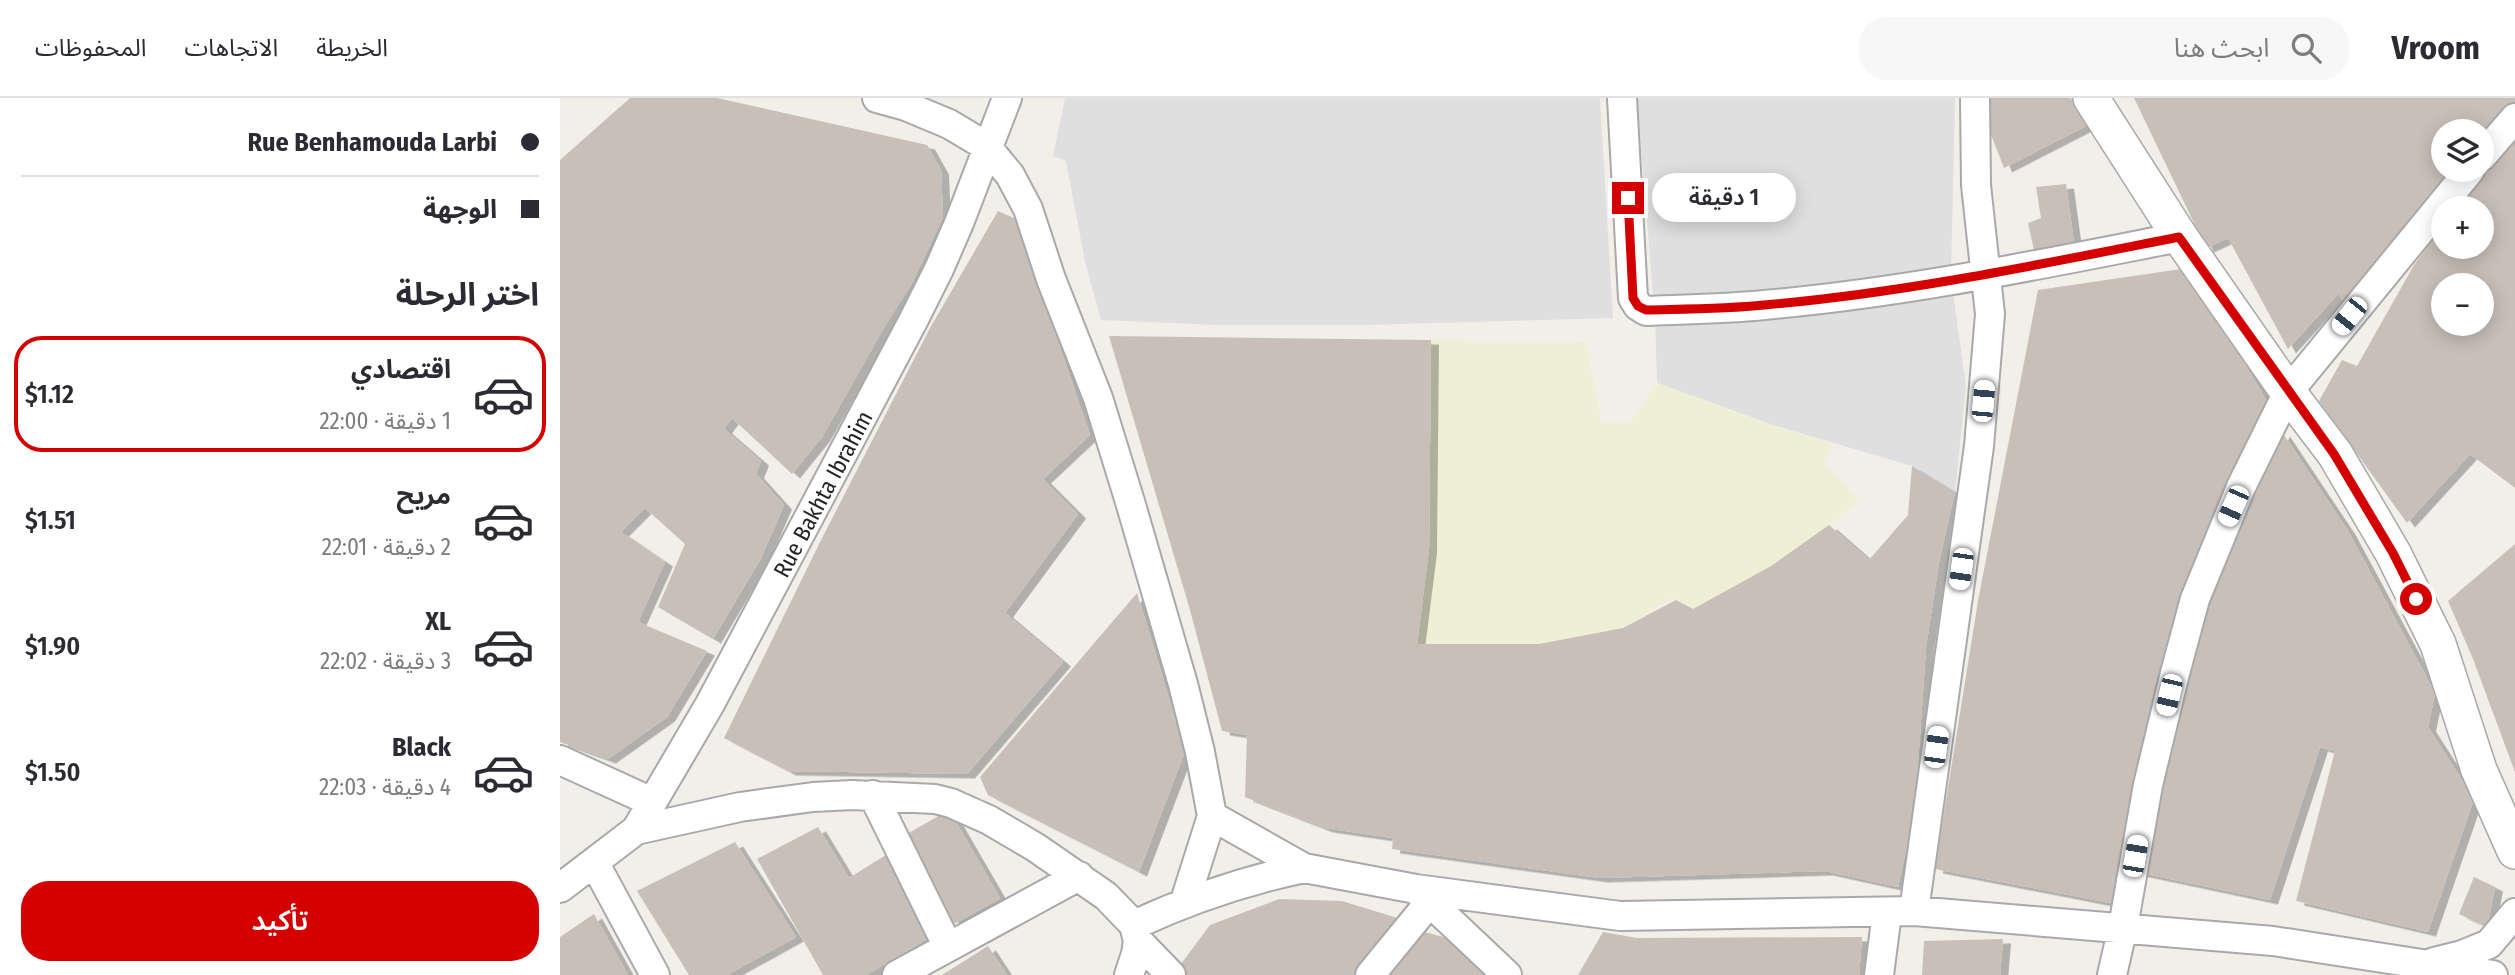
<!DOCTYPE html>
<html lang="ar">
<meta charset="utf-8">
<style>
body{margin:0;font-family:"Fira Sans Condensed","Noto Sans Arabic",sans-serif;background:#f7f7f7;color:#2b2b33;direction:rtl;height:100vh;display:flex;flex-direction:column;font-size:26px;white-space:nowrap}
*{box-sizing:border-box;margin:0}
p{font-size:23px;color:#7c7c81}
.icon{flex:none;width:38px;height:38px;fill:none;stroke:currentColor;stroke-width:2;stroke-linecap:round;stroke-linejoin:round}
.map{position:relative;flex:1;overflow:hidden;direction:ltr}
.side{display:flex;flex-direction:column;background:#fff;width:560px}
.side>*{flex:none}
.hud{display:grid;align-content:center;height:154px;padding:0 21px;background:#fff}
.tools{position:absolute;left:1871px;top:21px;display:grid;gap:14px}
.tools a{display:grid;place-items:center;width:63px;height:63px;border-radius:50%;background:#fff;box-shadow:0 4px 18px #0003;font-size:35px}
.end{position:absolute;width:32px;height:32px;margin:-16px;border:9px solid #d40000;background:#fff;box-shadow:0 0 0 4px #fff}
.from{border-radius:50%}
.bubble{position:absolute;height:49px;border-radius:24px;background:#fff;box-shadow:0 4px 18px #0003;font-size:23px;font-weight:600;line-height:49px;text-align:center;direction:rtl}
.car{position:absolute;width:21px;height:42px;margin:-21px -10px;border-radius:9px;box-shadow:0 0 5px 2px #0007;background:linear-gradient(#fff 24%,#345 0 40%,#fff 0 76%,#345 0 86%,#fff 0)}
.hud b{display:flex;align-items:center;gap:24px;height:66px;font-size:26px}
.hud b+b{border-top:2px solid #e1e1e2}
.hud i{width:18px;height:18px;background:#2b2b33}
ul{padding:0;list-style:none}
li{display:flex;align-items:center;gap:21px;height:116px;margin:0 14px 10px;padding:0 7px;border:4px solid transparent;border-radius:28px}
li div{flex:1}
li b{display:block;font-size:26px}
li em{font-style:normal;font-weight:600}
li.selected{border-color:#d40000}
li>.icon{width:63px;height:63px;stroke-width:1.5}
h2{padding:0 21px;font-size:32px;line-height:84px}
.button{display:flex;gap:14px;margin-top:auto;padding:14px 21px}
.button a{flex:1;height:80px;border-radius:28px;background:#d40000;color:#fff;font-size:28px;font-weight:600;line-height:80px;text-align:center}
header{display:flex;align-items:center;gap:42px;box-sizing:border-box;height:98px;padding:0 35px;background:#fff;border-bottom:2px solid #e1e1e2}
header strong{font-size:33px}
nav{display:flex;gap:38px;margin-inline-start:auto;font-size:24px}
.search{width:490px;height:63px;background:#f7f7f7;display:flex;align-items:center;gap:18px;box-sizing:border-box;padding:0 24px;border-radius:28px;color:#7c7c81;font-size:26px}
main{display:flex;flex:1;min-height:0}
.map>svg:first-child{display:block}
</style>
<header>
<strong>Vroom</strong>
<div class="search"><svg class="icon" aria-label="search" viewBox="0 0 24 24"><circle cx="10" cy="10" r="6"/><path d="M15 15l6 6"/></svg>ابحث هنا</div>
<nav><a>الخريطة</a><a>الاتجاهات</a><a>المحفوظات</a></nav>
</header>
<main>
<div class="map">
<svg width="1955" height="877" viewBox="0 0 1955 877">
<defs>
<filter id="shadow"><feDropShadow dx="8" dy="4.5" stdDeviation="0" flood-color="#0004"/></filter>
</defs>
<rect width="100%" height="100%" fill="#f2efe9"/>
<path fill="#e0dfdf" d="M505,0H1040L1053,220L803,227H658L541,222L525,164L506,63L493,58Z
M1077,0H1395L1391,180L1406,288L1395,394L1352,368L1216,328L1097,285L1095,220Z"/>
<path fill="#eef0d5" d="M871,242L1026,244L1042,324L1072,323L1097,285L1223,331L1272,345L1264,365L1299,402L1269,427L1211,468L1133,511L1111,500L1063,530L979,546H857L869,451Z"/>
<path fill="#c7bfb8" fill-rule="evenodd" filter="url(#shadow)" d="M70,0H157L367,47L381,72L383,119L352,185L323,231L262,339L232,376L172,320L164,331L201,363L196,376L224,407L201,460L153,541L98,509L125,446L85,410L61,434L105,464L78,524L147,553L107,619L48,661L0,644V62Z
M1431,0H1511L1526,28L1444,70L1430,34Z
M1574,0H1955V4L1922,45V33H1883V72H1899L1784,207L1779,195L1728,251L1668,140L1646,150Z
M1955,31V390L1910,356L1847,425L1759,303L1782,262L1797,268L1854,167L1880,132L1883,133V149H1922V110H1888ZM1883,187H1922V226H1883Z
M1506,86L1514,145L1474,152L1468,125L1481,120L1476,89Z
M438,113L456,121L530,337L483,381L518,416L445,515L503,564L407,676L228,673L164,640L261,442L370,230Z
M1628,170L1709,307L1641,443L1580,668L1555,806L1375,771L1418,503L1478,192Z
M549,238L871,242L869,451L857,546H979L1063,530L1116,502L1133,511L1211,468L1269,427L1309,462L1348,417L1352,368L1395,394L1379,464L1366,549L1355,710L1338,789L1265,773L1040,780L832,751L833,740L765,730L685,699L687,637L662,633L630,512Z
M1722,334L1788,433L1875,595L1868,629L1914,701L1868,834L1736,803L1775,653L1760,649L1710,802L1577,774L1637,520Z
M1955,446V674L1913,561L1888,503Z
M577,495L625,653L579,774L428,697L420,679Z
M389,712L440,800L394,826L340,740Z
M258,729L289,780L329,755L372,838L306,877H263L197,761Z
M175,744L236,839L167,877H129L77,793Z
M1914,779L1935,789L1927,829L1899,816Z
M719,801L782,803L844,822L801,877H625L618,870L650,827Z
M34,816L68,877H0V839Z
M857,832L887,840L929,877H819Z
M1043,834L1077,840L1302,839L1299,877H1018Z
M1443,841L1440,877H1362L1364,843Z
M428,848L447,877H382Z"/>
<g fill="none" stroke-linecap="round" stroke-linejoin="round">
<defs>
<path id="minor" d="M317,0L346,8L389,26L426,48L450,77L468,111L491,181L538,300L571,407L623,586L640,654L652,718L625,803
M1062,0L1073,200L1078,208L1086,213C1125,211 1165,211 1204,207C1344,195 1482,166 1620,139
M1922,58L1955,20
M0,662L92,704
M313,697L388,849
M652,718L744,770L856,791L1060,818L1354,813L1713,843L1933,877
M76,732L150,606L353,223L379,171L399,125L447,0
M34,764L95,877
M0,790L76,732L180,709L253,699L292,697L375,701L391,705L429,722L475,749L546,798L574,827L578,843L576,856L569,877
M856,791L947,877
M1354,813L1419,348L1430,216L1416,87L1415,0
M574,827C630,801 683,783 744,770
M578,843L611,877
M1874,864L1902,857L1929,846L1955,815
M337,877L519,778
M810,877L869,805
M1319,877L1327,815
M1552,877L1563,829L1588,687L1615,575L1635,501L1681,389L1728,294L1910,72"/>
<path id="tertiary" d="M1531,0L1620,139L1728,294L1775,356L1833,455L1878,546L1919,672L1955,753"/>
</defs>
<use href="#minor" stroke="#a9a9a9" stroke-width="32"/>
<use href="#tertiary" stroke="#a9a9a9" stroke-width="38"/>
<use href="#minor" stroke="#fff" stroke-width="28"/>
<use href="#tertiary" stroke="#fff" stroke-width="35"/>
</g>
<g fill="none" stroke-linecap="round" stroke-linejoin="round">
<path stroke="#d40000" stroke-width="9" d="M1068,100L1073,200L1078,208L1086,212C1125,211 1165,211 1204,207C1344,195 1482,166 1619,139L1774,356L1833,455L1856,501"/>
</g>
<g text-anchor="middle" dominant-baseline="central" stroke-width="6" stroke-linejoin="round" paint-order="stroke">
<g font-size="23" fill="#222" stroke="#fff">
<text transform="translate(263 396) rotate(-62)">Rue Bakhta Ibrahim</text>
</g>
</g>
</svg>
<div class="tools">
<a><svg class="icon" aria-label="layers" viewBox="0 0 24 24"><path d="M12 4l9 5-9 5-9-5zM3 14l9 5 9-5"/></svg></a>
<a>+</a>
<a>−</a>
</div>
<i class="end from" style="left:1856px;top:501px"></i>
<i class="end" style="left:1068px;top:100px"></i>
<div class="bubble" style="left:1092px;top:75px;width:144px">1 دقيقة</div>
<i class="car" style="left:1789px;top:218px;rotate:219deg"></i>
<i class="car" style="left:1423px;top:303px;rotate:5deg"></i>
<i class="car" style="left:1673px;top:408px;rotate:204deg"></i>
<i class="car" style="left:1401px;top:471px;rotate:188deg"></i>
<i class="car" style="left:1609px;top:597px;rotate:193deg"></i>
<i class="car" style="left:1376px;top:649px;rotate:8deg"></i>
<i class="car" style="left:1575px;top:758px;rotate:10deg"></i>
</div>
<section class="side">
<div class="hud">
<b><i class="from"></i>Rue Benhamouda Larbi</b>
<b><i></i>الوجهة</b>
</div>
<h2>اختر الرحلة</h2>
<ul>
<li class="selected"><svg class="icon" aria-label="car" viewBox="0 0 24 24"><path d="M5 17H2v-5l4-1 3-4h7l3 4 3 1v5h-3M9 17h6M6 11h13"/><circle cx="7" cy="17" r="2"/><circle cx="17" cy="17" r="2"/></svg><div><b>اقتصادي</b><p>1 دقيقة · 22:00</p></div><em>$1.12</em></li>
<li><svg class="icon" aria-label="car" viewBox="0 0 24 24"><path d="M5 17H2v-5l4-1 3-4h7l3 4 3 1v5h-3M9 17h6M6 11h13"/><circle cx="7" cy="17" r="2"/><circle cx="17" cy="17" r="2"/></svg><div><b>مريح</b><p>2 دقيقة · 22:01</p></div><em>$1.51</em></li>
<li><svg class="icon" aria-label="car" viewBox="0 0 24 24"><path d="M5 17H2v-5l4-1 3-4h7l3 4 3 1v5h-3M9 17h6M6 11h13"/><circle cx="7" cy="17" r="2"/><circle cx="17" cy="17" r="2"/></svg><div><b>XL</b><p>3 دقيقة · 22:02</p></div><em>$1.90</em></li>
<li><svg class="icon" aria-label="car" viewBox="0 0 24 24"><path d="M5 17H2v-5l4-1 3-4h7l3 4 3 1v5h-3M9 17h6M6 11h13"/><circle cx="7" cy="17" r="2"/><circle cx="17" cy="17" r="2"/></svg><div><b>Black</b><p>4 دقيقة · 22:03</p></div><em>$1.50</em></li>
</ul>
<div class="button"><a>تأكيد</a></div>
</section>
</main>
